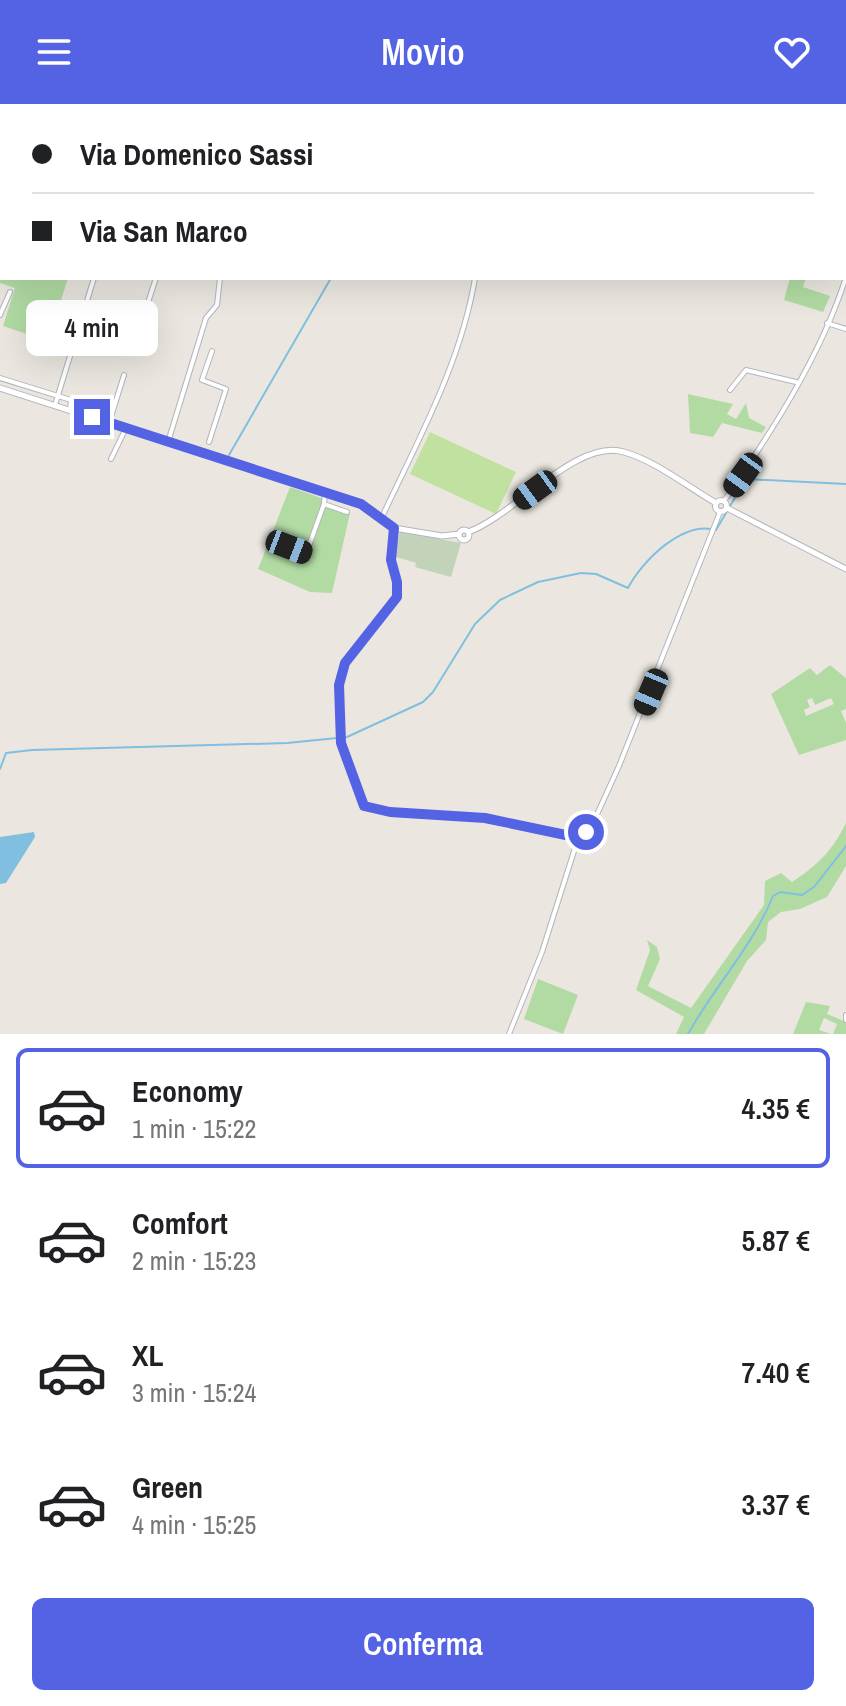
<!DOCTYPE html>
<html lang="it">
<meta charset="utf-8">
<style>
body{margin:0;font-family:"Archivo Narrow",sans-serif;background:#f6f6f6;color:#202124;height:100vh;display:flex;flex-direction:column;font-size:30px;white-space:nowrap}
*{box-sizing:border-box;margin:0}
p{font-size:26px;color:#757577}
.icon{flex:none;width:44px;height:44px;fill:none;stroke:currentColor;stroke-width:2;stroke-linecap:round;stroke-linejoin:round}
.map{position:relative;height:930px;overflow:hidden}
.sheet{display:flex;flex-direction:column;background:#fff;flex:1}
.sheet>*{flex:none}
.banner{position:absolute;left:0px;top:0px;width:846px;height:176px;box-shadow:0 8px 32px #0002;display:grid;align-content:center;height:176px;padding:0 32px;background:#fff}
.end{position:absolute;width:36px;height:36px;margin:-18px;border:10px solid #5463e4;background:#fff;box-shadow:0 0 0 4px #fff}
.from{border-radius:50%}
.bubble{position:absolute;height:56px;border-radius:12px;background:#fff;box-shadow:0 8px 32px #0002;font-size:26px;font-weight:600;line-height:56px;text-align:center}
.car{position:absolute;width:24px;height:48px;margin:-24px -12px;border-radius:10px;box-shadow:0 0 6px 2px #0007;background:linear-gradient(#222 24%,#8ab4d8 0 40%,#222 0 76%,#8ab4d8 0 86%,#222 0)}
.banner b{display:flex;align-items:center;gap:28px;height:76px;font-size:30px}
.banner b+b{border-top:2px solid #e0e0e0}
.banner i{width:20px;height:20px;background:#202124}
ul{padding:14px 0 0;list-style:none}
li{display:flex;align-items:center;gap:24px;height:120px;margin:0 16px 12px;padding:0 16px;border:4px solid transparent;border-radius:12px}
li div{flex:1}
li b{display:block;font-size:30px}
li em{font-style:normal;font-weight:600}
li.selected{border-color:#5463e4}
li>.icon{width:72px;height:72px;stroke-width:1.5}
.primary-button{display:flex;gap:16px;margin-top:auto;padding:16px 32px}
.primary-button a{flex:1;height:92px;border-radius:12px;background:#5463e4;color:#fff;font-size:32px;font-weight:600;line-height:92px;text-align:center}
header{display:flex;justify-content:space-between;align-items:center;height:104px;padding:0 32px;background:#5463e4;color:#fff;font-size:36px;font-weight:600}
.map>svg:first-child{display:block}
</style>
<header><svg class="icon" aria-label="menu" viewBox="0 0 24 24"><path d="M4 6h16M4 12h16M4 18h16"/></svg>Movio<svg class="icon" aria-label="heart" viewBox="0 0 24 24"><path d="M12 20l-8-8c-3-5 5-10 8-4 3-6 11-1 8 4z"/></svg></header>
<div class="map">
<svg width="846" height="930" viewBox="0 0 846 930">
<rect width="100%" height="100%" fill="#ebe7e0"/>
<path fill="#b1dba3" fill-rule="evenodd" d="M1,75L2,174H68L48,237L3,222L15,184L0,179Z
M790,174H806L803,183L830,192L823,208L784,196Z
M688,290L733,300L727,310L736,315L746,299L749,314L766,323L762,329L722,319L713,333L690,329Z
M290,383L324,395V400L350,409L332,489L310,488L258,465Z
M830,561L846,574V605L841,607L846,619V636L799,651L771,590L810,564L817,571ZM812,594L815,601L831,594L834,600L806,612L804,606L810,603L807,596Z
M846,719V762L827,793L800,805L781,808L768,818L766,836L747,857L704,930H676L684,913L636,886L650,846L647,836L657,843L660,855L648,882L691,904L764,801L765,777L781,769L792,778C818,761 832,747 846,719Z
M538,875L578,891L563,930L524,915Z
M806,898L830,902L827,910L846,918V930H833L837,920L824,914L819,926L831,930H793Z"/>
<path fill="#c3d3b9" d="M400,428L461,439L451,473L415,463L416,459L393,452Z"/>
<path fill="#c0e1a0" d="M430,328L516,368L496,410L410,370Z"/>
<path fill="#80bfe0" d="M34,728L35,733L6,779L0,780V733Z"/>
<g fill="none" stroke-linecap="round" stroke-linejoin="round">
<path stroke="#80bfe0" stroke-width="2" d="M229,351L331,174
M0,665L6,649L32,646L287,639L347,633L423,598L433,588L475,520L500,496L538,478L581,469L596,470L628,484C642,457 683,416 716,426L746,375L846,380
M688,930C714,883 753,842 773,792L780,788L802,791L814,783L846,742"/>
<defs>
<path id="street" d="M82,2V0
M146,2L147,0
M204,2L205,0
M251,2V0
M510,2V0
M84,207L140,223L156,174
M0,211L10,188
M827,219L846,225
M0,274L71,296L70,306
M730,286L746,266L796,278
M55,301L94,174
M109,319L124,271
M168,338L206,214L217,201L220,174
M209,338L226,285L202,276L212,247
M111,355L126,324
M325,389L324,400L347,408
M724,397C771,329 821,252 846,173
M382,413C418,336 461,259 475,174
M394,424L391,456L397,478V493L345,559L339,581L341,639L364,702L390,708L485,714L580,734
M271,436L306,450L324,400
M846,911V916
M509,930L542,848L575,744L594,717L619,662L720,408"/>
<path id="secondary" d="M20,2L21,0
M0,62L2,57
M0,284L361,400L394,424L442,432L459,430
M715.5 402a5.5 5.5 0 1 1 11 0a5.5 5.5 0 1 1-11 0Z
M727,404L846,465
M459 431a5 5 0 1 1 10 0a5 5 0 1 1-10 0Z
M468,428C514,412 576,334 624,348C656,357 688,383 716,399"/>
</defs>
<use href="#street" stroke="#b3b4bd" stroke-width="6"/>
<use href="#secondary" stroke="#b3b4bd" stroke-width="7"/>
<use href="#street" stroke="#fff" stroke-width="4"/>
<use href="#secondary" stroke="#fff" stroke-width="5"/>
</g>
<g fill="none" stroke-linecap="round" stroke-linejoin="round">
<path stroke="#5463e4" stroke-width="10" d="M92,313L361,400L394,424L391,456L397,478V493L345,559L339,581L341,639L364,702L390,708L485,714L580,734L586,728"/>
</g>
</svg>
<i class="end from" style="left:586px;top:728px"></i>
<i class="end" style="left:92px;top:313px"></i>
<div class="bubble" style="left:26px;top:196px;width:132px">4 min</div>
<i class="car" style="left:743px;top:371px;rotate:216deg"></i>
<i class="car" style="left:535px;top:386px;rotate:234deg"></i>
<i class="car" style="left:289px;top:443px;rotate:111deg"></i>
<i class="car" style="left:651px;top:588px;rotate:203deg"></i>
<div class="banner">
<b><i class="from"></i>Via Domenico Sassi</b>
<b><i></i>Via San Marco</b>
</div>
</div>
<section class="sheet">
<ul>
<li class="selected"><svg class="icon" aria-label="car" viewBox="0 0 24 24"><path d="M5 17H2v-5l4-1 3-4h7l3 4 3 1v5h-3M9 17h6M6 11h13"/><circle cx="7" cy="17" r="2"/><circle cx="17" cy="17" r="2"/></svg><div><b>Economy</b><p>1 min · 15:22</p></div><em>4.35 €</em></li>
<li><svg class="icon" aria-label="car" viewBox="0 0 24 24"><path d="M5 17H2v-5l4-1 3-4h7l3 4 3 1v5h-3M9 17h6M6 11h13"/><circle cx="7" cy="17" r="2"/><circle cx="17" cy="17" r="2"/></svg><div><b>Comfort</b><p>2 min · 15:23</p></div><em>5.87 €</em></li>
<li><svg class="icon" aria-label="car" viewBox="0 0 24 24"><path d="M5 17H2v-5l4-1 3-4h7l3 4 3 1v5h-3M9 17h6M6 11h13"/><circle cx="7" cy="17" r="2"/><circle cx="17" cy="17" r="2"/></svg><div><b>XL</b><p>3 min · 15:24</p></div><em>7.40 €</em></li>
<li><svg class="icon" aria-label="car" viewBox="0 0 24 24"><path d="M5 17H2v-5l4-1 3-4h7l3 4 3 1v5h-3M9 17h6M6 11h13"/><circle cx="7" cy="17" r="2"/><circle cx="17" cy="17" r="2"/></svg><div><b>Green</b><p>4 min · 15:25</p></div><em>3.37 €</em></li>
</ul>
<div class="primary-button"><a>Conferma</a></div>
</section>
